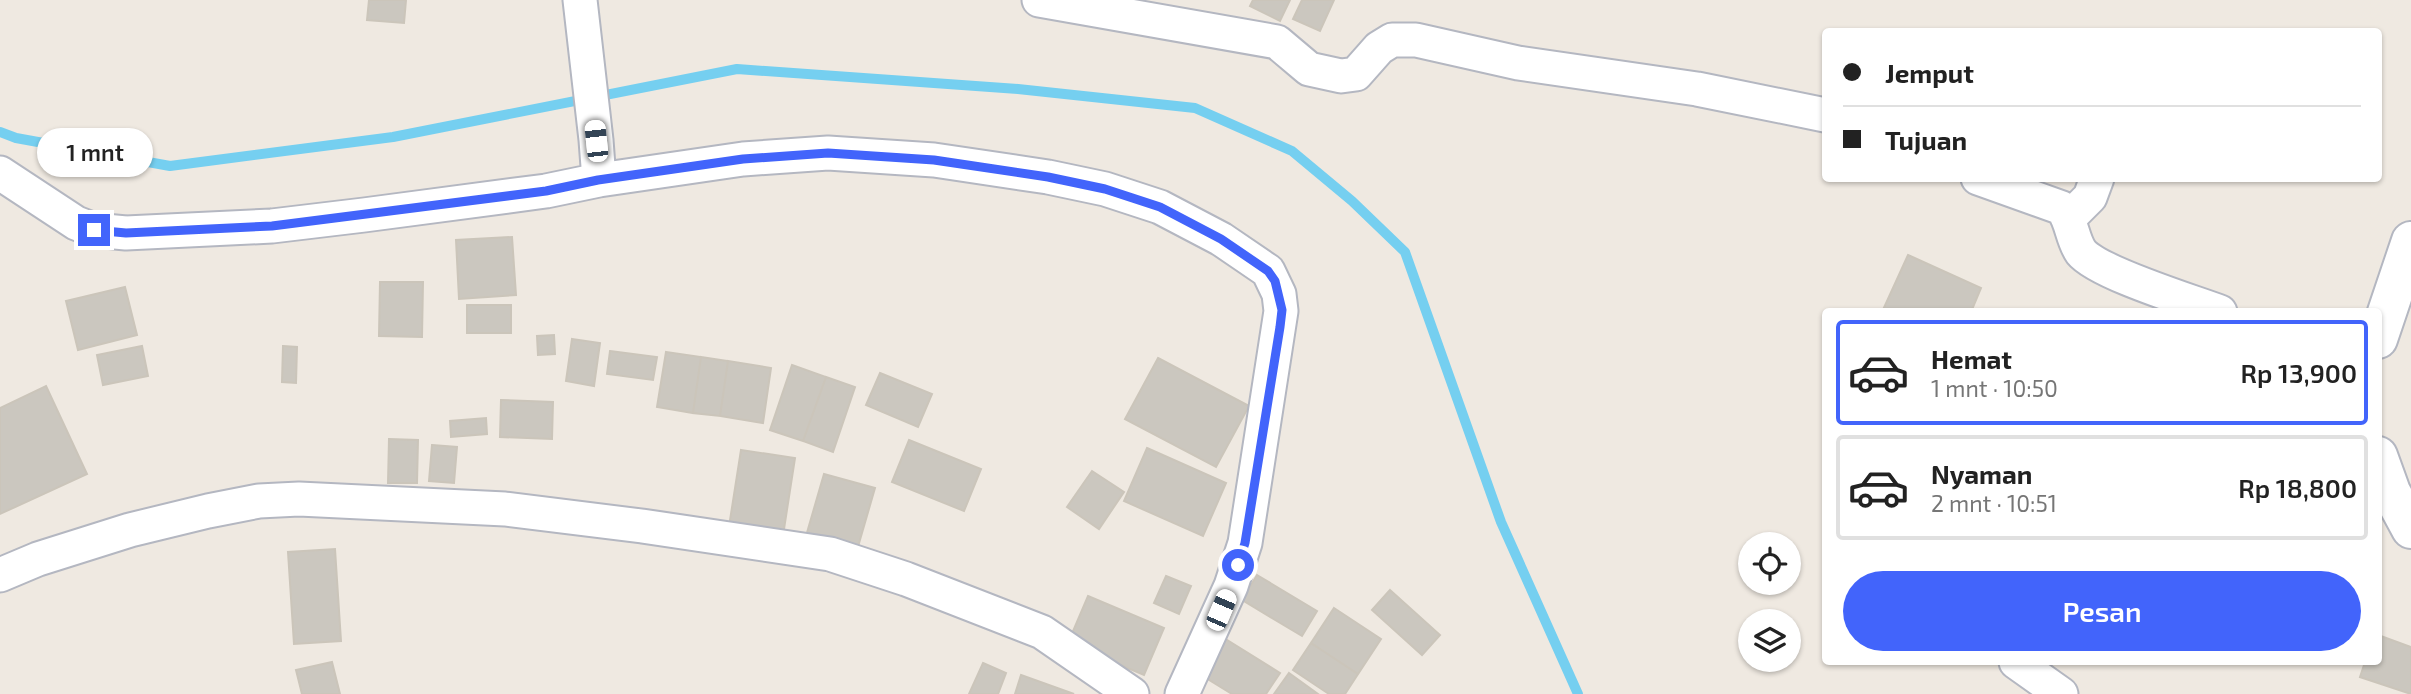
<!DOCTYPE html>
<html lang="id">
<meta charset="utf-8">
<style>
body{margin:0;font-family:"Exo 2",sans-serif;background:#f2f2f2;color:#222;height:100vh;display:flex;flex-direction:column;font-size:26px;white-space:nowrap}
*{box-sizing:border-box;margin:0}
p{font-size:23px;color:#767676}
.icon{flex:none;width:38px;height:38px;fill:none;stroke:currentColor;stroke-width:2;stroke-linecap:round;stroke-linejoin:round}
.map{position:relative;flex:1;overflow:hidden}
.side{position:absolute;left:1822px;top:308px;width:560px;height:357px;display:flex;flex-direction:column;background:#fff;border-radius:7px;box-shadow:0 2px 5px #0004}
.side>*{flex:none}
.guide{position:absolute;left:1822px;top:28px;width:560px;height:154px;border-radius:7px;box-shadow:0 2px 5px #0004;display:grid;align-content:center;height:154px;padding:0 21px;background:#fff}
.fabs{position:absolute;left:1738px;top:532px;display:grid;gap:14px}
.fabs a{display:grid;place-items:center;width:63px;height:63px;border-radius:50%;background:#fff;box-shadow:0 2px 5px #0004;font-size:35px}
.end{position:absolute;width:32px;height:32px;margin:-16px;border:9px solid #4264fb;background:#fff;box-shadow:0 0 0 4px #fff}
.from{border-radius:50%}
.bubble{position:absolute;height:49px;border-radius:24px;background:#fff;box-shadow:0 2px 5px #0004;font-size:23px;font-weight:600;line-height:49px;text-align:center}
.car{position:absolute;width:21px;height:42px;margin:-21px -10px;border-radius:9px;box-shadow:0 0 5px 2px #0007;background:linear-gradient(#fff 24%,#345 0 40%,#fff 0 76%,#345 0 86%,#fff 0)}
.guide b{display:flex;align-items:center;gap:24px;height:66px;font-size:26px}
.guide b+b{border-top:2px solid #e0e0e0}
.guide i{width:18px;height:18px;background:#222}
ul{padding:12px 0 0;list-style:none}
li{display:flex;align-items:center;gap:21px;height:105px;margin:0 14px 10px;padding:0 7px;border:4px solid #e0e0e0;border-radius:7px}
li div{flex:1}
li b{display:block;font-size:26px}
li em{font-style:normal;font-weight:600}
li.on{border-color:#4264fb}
li>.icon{width:63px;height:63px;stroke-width:1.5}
.cta{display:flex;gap:14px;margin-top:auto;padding:14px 21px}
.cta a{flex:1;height:80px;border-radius:42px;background:#4264fb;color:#fff;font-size:28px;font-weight:600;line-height:80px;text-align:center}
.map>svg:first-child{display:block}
</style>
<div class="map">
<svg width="2411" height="694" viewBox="0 0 2411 694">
<rect width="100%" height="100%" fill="#efe9e1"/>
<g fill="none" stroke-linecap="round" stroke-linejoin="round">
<path stroke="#75cff0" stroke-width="10" d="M0,132L16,138L170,166L393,137L737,69L1018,89L1195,108L1292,151L1352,201L1405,252L1501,522L1578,694"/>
</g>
<path fill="#cbc7bf" stroke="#cbc5ba" stroke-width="2" d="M369,0H406L404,23L367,20Z
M1253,0H1290L1280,21L1250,6Z
M1302,0H1334L1320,31L1293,19Z
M512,237L516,295L459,299L456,240Z
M1908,255L1981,288L1971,312H1882Z
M380,282H423L422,337L379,336Z
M125,287L137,335L78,350L66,301Z
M467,305H511V333H467Z
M554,335L555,354L538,355L537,336Z
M572,339L600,343L594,386L566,381Z
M142,346L148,376L103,385L97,355Z
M283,346L297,347L296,383L282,382Z
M610,351L657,357L653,380L607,374Z
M666,352L701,357L693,413L657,407Z
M701,357L728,361L720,416L693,413Z
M1158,358L1249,406L1216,467L1125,419Z
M728,361L771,368L763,423L720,416Z
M792,365L826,377L803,441L770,430Z
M880,373L932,394L918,427L866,405Z
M826,377L855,387L833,452L803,441Z
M46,386L87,474L0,514V408Z
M501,400L553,402L552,439L500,437Z
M486,418L487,434L451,437L450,421Z
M389,439L418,440L417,483H388Z
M909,440L981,469L964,511L892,482Z
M432,445L457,447L454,483L429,481Z
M1147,448L1226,483L1203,536L1124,501Z
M741,450L795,458L782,542L728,533Z
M1092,471L1124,492L1099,529L1067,507Z
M824,474L875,488L855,557L804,543Z
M335,549L341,641L294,644L288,552Z
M1257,575L1317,611L1302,636L1242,600Z
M1166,576L1191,586L1179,614L1154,603Z
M1390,590L1440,635L1422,655L1372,610Z
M1088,596L1164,628L1144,675L1068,643Z
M1334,608L1381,639L1358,674L1311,643Z
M2378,635L2411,647V694L2360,677L2365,662H2378Z
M1224,638L1280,673L1266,694H1232L1201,675Z
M1311,643L1358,674L1345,694H1329L1293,670Z
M332,662L340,694H302L296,670Z
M983,663L1006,673L998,694H969Z
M1289,673L1318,694H1274Z
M1021,675L1074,694H1015Z"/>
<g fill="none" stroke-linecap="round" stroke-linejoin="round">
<defs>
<path id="street" d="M580,0L596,140L599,180
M1039,0L1277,42L1309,69L1341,76L1356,74L1379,48L1392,40H1416L1518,63L1697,89L1825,115
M0,173L76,223L94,230L126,233L272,226L364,215L546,191L599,180L743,159L828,153L934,160L1048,177L1105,189L1160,207L1221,239L1268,271L1279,294L1281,311L1245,543L1231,586L1182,694
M1978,178L2062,208C2072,221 2072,239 2081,252C2098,273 2191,301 2220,312
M2069,218L2090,197L2097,178
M0,575L38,559L130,530L208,511L259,501L299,499L505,509L642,526L830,554L906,579L1042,632L1132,694
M2016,662L2061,694"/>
<path id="secondary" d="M2378,339L2411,241
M2378,456L2391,492L2411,529"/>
</defs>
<use href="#street" stroke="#b4b7c1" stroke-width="37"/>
<use href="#secondary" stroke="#b4b7c1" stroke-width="42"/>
<use href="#street" stroke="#fff" stroke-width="33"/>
<use href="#secondary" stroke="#fff" stroke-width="38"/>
</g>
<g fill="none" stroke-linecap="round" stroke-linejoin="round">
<path stroke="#4264fb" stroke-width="9" d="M94,230L126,233L272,226L546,191L598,180L743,159L828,153L934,160L1048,177L1105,189L1160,207L1221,239L1268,271L1275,281L1282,310L1280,327L1245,543L1238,565"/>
</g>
</svg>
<div class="fabs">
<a><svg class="icon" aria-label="locate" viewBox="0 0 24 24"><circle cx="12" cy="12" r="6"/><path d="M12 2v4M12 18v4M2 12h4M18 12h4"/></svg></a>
<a><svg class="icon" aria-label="layers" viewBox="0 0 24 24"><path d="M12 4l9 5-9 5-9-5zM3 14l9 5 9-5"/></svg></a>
</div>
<i class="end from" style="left:1238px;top:565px"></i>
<i class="end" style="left:94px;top:230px"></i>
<div class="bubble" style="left:37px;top:128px;width:116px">1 mnt</div>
<i class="car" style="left:596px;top:141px;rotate:354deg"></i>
<i class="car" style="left:1221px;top:610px;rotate:23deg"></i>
<div class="guide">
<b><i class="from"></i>Jemput</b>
<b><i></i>Tujuan</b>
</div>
<section class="side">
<ul>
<li class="on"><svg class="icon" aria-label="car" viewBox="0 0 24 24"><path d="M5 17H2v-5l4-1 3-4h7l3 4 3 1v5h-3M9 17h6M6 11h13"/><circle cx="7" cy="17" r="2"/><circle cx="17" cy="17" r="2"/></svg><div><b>Hemat</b><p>1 mnt · 10:50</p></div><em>Rp 13,900</em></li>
<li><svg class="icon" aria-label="car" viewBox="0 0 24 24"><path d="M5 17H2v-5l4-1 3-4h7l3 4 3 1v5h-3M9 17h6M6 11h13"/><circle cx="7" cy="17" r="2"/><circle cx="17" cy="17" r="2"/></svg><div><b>Nyaman</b><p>2 mnt · 10:51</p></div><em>Rp 18,800</em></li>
</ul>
<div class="cta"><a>Pesan</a></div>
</section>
</div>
